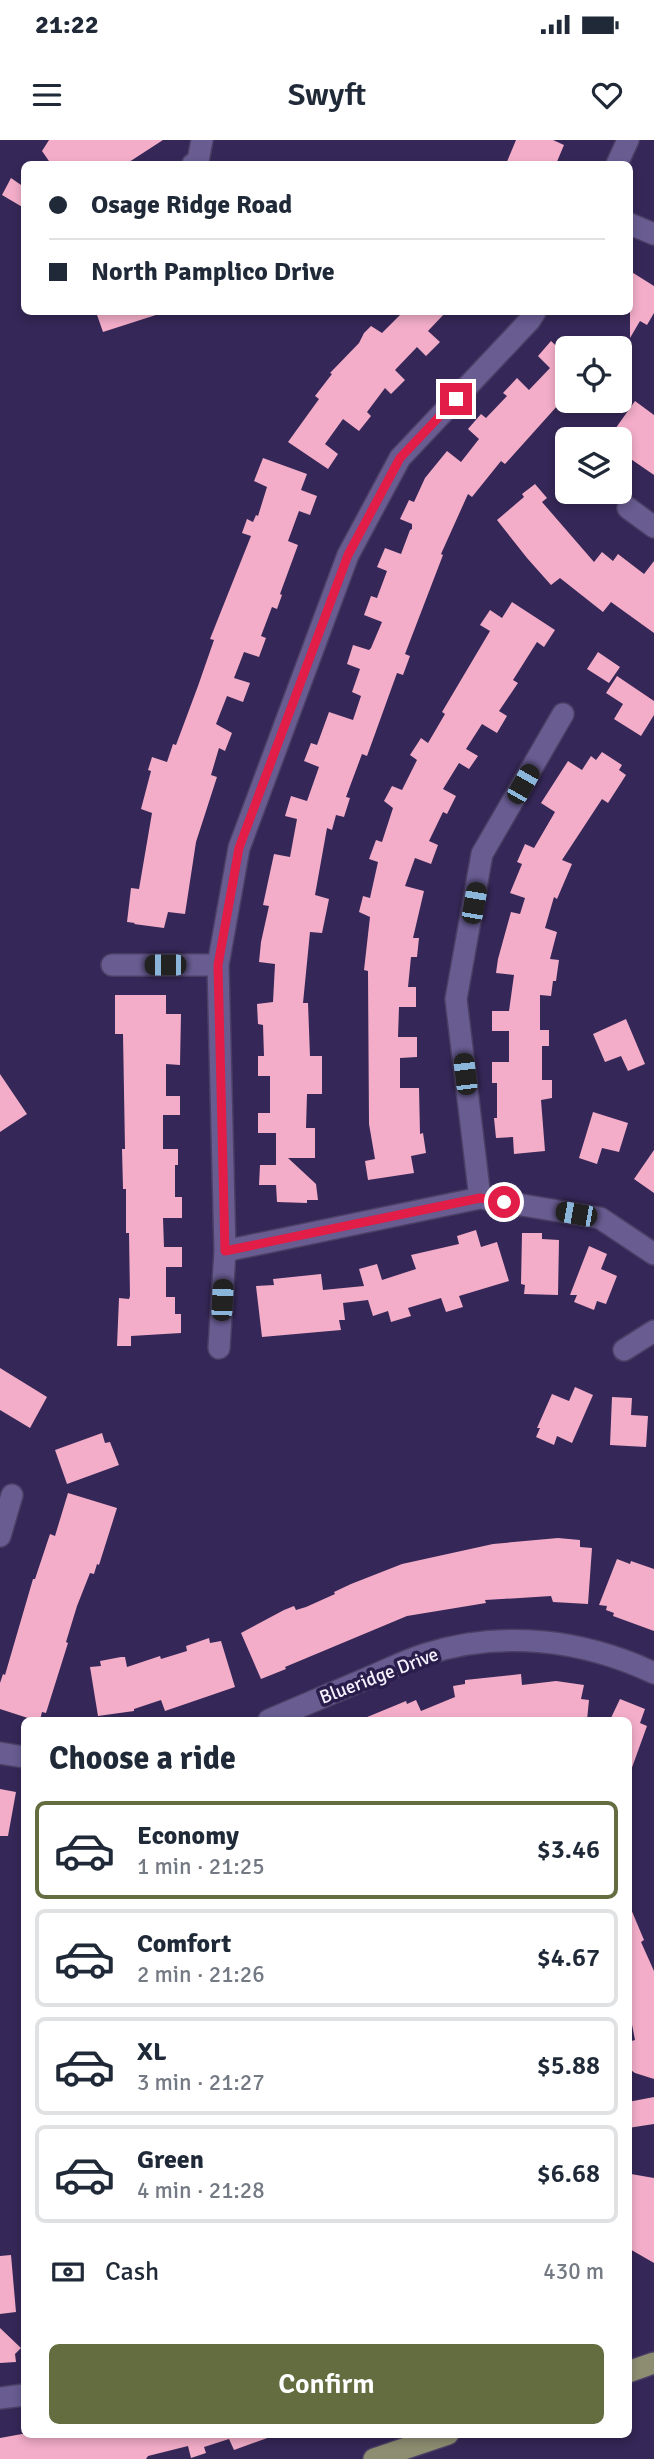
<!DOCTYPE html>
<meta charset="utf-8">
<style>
body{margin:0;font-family:Signika,sans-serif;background:#f2f2f3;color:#1f2937;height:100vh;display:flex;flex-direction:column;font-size:26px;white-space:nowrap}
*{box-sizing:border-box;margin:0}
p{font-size:23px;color:#747a83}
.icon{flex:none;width:38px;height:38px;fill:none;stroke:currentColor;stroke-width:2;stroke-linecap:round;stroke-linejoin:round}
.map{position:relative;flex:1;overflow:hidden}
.sheet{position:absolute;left:21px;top:1577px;width:611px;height:721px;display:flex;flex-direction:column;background:#fff;border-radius:10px;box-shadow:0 4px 10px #0003}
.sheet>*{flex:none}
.guide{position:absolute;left:21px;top:21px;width:612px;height:154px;border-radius:10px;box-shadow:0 4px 10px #0003;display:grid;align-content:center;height:154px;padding:0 28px;background:#fff}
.tools{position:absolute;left:555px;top:196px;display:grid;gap:14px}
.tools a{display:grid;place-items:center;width:77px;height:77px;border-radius:10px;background:#fff;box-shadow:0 4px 10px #0003;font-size:35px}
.end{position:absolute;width:32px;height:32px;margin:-16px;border:9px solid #e11d48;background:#fff;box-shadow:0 0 0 4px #fff}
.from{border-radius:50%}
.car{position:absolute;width:21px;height:42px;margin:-21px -10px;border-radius:9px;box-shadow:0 0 5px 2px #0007;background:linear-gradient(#222 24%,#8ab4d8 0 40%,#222 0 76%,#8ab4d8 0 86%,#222 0)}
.guide b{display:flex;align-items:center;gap:24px;height:66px;font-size:26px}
.guide b+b{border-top:2px solid #e0e1e3}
.guide i{width:18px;height:18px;background:#1f2937}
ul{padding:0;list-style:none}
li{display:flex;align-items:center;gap:21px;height:98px;margin:0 14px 10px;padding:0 14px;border:4px solid #e0e1e3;border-radius:10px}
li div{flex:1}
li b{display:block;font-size:26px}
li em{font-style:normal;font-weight:600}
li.on{border-color:#636d3f}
li>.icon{width:63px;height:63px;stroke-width:1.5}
h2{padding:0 28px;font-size:32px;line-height:84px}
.pay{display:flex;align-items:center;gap:18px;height:77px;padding:0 28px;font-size:26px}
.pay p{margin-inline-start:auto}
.cta{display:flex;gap:14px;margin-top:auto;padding:14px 28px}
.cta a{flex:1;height:80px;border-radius:10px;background:#636d3f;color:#fff;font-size:28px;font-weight:600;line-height:80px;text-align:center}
.status{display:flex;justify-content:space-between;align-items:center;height:49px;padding:0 35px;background:#fff;direction:ltr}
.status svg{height:19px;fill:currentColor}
header{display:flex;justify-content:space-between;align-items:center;height:91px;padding:0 28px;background:#fff;font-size:32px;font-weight:600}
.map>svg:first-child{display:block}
</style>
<div class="status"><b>21:22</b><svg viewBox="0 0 49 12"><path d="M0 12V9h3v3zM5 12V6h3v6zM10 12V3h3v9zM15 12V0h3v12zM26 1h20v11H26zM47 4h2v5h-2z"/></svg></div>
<header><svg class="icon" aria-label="menu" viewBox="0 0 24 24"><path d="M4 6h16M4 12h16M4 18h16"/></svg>Swyft<svg class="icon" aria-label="heart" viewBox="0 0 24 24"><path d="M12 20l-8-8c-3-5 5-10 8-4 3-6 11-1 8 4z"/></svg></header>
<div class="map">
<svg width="654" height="2319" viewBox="0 0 654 2319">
<rect width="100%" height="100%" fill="#352757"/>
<path fill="#f3adc8" d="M49,0H163L126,24H51L42,11Z
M516,0H553L564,5L556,24H506Z
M11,38L24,47V68L2,55Z
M630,131L654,146V173L647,185L640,181L630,198Z
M96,172H159V174L103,192Z
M403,172H446L428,191L440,202L426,216L417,207L395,230L405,240L391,254L385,248L367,272L371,276L359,291L343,279L325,304L338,314L328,329L288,302L319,259L315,256L332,234L330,233L359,203L364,193L371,186L382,193Z
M551,201L565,214L567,211V255L505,324L501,321L472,357L468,354L441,414L443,415L405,514L410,516L403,535L397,533L367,616L362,614L346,657L350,658L344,677L336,675L332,690L327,688L315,755L329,759L322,793L310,792L303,863H308L310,916H322V954H307L306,988H315V1018H288L316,1044L318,1060H307V1063L277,1062L276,1045H259L260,1025H276V993H258V973H270V936H258V916H264L263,885L258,884L257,864L273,862L275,824L259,822L261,802L269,766L263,765L274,714L290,717L297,679L285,676L291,656L307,661L319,627L304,621L311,603L317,605L329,572L353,580L361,556L352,552L360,529L347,524L353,505L369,510L371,508L382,482L364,475L371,456L377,458L387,431L377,427L385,408L401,414L410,390L412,389V384L400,379L409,360L414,362L425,338L447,311L461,322L479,299L468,289L481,274L486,278L507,256L503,253L517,238L529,250L550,228L538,216Z
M635,261L654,275V335L622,313L632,299H608Z
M263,318L307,334L301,350L317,356L310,375L299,371L288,401L298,405L280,454L282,455L277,469L272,467L261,496L266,498L259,517L244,512L234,538L250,543L243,562L227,556L216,584L232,593L225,611L219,608L211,635L217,637L196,702L185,774L168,772L164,788L134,784L135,783L127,782L131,748L139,749L152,673L141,669L151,631L148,630L152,617L167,622L173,604L176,605L198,546L214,500L210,499L251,396L242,393L247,379L253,382L256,375L258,376L267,347L254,341Z
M535,344L547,358L542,362L594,422L602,412L613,421L618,414L644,434L654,421V493L611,462L603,472L560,438L551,445L527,418L497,380L524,357L522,354Z
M512,462L555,490L544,507L537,502L513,540L518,543L499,571L507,576L497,593L482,584L466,609L478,616L469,629L459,623L443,649L456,656L447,674L443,672L429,701L438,705L431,724L415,718L405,746L424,751L413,798H419L417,817H411L408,847H416V867H399L398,897H417V917L400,918V948H419L420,994L423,993L426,1013L411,1016L414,1033L368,1040L365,1021L375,1019L369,984L368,831L364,830L370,777L359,772L363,756L370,758L378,722L369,719L376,700L382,702L393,668L384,661L392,646L402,650L417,620L410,615L421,598L428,603L445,574L442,572L490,491L480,485L490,470L502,478Z
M598,512L620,527L609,543L587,529Z
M617,536L654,561V575L641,596L614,579L623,564L606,553Z
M602,612L622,625L619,630L626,635L608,663L602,659L562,720L572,724L557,759L554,757L545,788L557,792L550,819L559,820L556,841H553L551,856L540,855V890H549V906H542V940H552V958L541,960L545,1011L514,1014L513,997L496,998L494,978H497V943H492V922H509V891H492V871H509L514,835L496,833L498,819L511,772L520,774L525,758L510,753L522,724L517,722L525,704L534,708L555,672L541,663L568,621L582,630L591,616L596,620Z
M115,855H166V874H181L180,925L166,924V956H180V975H163V1009H178V1025H175V1057H182V1078H163L164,1107H182V1127H166V1157H175V1174H181V1193L131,1196V1206H117L119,1158L129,1159L130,1156L129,1093H126V1049H123L122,1009H125L123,894H115Z
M626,879L645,924L628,931L621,916L605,922L593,894Z
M0,934L27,974L0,992Z
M593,972L628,983L619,1012L602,1008L597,1024L579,1018Z
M654,1010V1053L634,1039Z
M476,1090L481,1107L497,1102L509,1141L459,1156L463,1167L446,1172L441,1158L408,1168L411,1176L391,1182L388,1171L373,1176L368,1160L343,1163L345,1180H339L341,1190L262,1197L256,1146L274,1145L273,1139L321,1134L323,1150L364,1146L359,1129L377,1124L382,1140L416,1129L411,1115L459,1104L457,1096Z
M522,1093H542V1099L559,1100L558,1155L524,1154L525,1145L521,1144Z
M589,1106L607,1114L601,1129L617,1136L606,1164L597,1161L594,1170L574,1162L577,1155H570Z
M0,1228L47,1257L30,1288L0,1270Z
M575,1247L593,1255L572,1303L557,1296L554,1305L536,1297L540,1288H537L552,1254L569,1261Z
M612,1257L632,1258L631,1275L648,1276L646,1307L610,1305Z
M102,1293L105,1303L110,1302L119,1325L67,1344L55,1310Z
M68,1353L117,1368L99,1425L97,1424L94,1434L90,1433L77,1466L66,1502L68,1503L46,1573L42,1572L40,1580H34L0,1569V1543L3,1534L5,1535L33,1439H35L50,1394L55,1396Z
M558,1398L580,1400V1407L592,1408L588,1464L553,1462L551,1456L520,1458L485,1460L486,1463L407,1476L285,1527L286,1529L261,1539L241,1493L284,1470L294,1466L296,1470L306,1467L335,1454L334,1452L351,1444L402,1424L493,1404Z
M617,1419L630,1424L631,1421L654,1429V1491L613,1476L614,1473L606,1470L607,1466L599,1465Z
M209,1498L210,1503L221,1501L235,1547L165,1571L161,1560L134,1569V1571L98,1576L90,1527L101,1526L100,1521L121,1517H125L127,1527L160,1516L161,1519L187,1511L186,1506Z
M521,1534L522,1545L556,1541L584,1545L581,1559L589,1560L587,1580H360L406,1561L407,1564L416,1560L421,1571L455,1557L453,1546L465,1544V1540Z
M620,1559L645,1569L640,1583L647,1586L630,1633L628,1580H610Z
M0,1649L16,1652L8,1696H0Z
M628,1762L644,1800L641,1802L654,1831V1939L635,1933L628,1928V1902L635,1900L628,1864Z
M654,1957V1984L628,1988V1962Z
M631,2034L654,2038V2123L628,2108V2053Z
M11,2115L16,2172L0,2174V2116Z
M0,2188L21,2208L15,2214L16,2222L0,2223Z
M22,2294H272L273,2296L234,2310L229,2299L204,2307L206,2313L191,2318L188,2306L148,2316L146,2319H0V2298Z"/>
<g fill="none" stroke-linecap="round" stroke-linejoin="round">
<defs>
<path id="minor" d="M193,24L198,21L202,0
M617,24L628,0
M630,84L654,94
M628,368L654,387
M112,825H218
M480,1058L456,859L482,714L563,574
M225,1111L480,1058L600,1078L654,1114
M219,1208L225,1111L218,825L239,708L348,415L400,318L530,180L535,172
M624,1210L654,1191
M0,1396L12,1355
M269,1580C305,1565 341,1549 377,1534C393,1527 409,1519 426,1514C502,1490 582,1499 654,1533
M0,1613L24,1617
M0,2258L24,2255"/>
<path id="major" d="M628,2232L654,2223
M374,2319L448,2294"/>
</defs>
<use href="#minor" stroke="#4c3f66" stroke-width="24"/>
<use href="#major" stroke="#4c3f66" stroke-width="24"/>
<use href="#minor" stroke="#685c91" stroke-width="21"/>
<use href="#major" stroke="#8d8e71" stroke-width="21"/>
</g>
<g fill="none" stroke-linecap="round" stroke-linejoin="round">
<path stroke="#e11d48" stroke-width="9" d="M456,259L400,318L348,415L239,708L218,825L225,1111L480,1058L504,1062"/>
</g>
<g text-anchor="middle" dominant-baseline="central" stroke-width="7" stroke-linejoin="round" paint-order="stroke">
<g font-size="19" fill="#f4f2fe" stroke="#2b1d4b">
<text transform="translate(379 1536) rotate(-21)">Blueridge Drive</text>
</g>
</g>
</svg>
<div class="tools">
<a><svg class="icon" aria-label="locate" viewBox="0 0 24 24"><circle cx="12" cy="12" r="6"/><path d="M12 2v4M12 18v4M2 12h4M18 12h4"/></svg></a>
<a><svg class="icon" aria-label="layers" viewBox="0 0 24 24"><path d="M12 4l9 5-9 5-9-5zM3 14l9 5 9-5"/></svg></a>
</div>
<i class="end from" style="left:504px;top:1062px"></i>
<i class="end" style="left:456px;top:259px"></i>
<i class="car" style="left:523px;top:644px;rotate:30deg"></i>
<i class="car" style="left:474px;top:763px;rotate:10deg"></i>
<i class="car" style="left:165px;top:825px;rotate:270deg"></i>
<i class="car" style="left:465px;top:934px;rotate:353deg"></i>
<i class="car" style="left:576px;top:1074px;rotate:280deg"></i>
<i class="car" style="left:222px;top:1160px;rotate:3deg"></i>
<div class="guide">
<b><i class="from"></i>Osage Ridge Road</b>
<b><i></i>North Pamplico Drive</b>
</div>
<section class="sheet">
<h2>Choose a ride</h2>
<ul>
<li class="on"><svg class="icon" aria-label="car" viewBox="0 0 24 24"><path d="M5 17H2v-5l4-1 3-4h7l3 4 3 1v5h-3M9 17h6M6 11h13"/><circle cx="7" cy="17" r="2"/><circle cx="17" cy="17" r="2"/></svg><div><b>Economy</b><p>1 min · 21:25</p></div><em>$3.46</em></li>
<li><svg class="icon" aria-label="car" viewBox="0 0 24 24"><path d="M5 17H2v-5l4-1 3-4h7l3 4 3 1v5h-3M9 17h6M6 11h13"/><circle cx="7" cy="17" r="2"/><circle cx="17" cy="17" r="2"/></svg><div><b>Comfort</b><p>2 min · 21:26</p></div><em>$4.67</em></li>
<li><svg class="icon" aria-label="car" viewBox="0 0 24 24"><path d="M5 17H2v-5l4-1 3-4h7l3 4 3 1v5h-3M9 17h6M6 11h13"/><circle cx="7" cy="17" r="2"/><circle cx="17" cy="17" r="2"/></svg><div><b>XL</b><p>3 min · 21:27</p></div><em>$5.88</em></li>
<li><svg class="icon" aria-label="car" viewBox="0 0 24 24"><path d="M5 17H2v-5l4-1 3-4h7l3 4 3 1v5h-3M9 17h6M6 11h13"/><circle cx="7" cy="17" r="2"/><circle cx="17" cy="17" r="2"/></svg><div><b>Green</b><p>4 min · 21:28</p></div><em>$6.68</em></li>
</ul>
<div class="pay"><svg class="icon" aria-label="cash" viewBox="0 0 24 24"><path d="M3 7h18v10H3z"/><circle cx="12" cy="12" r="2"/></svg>Cash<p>430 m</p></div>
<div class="cta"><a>Confirm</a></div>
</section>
</div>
